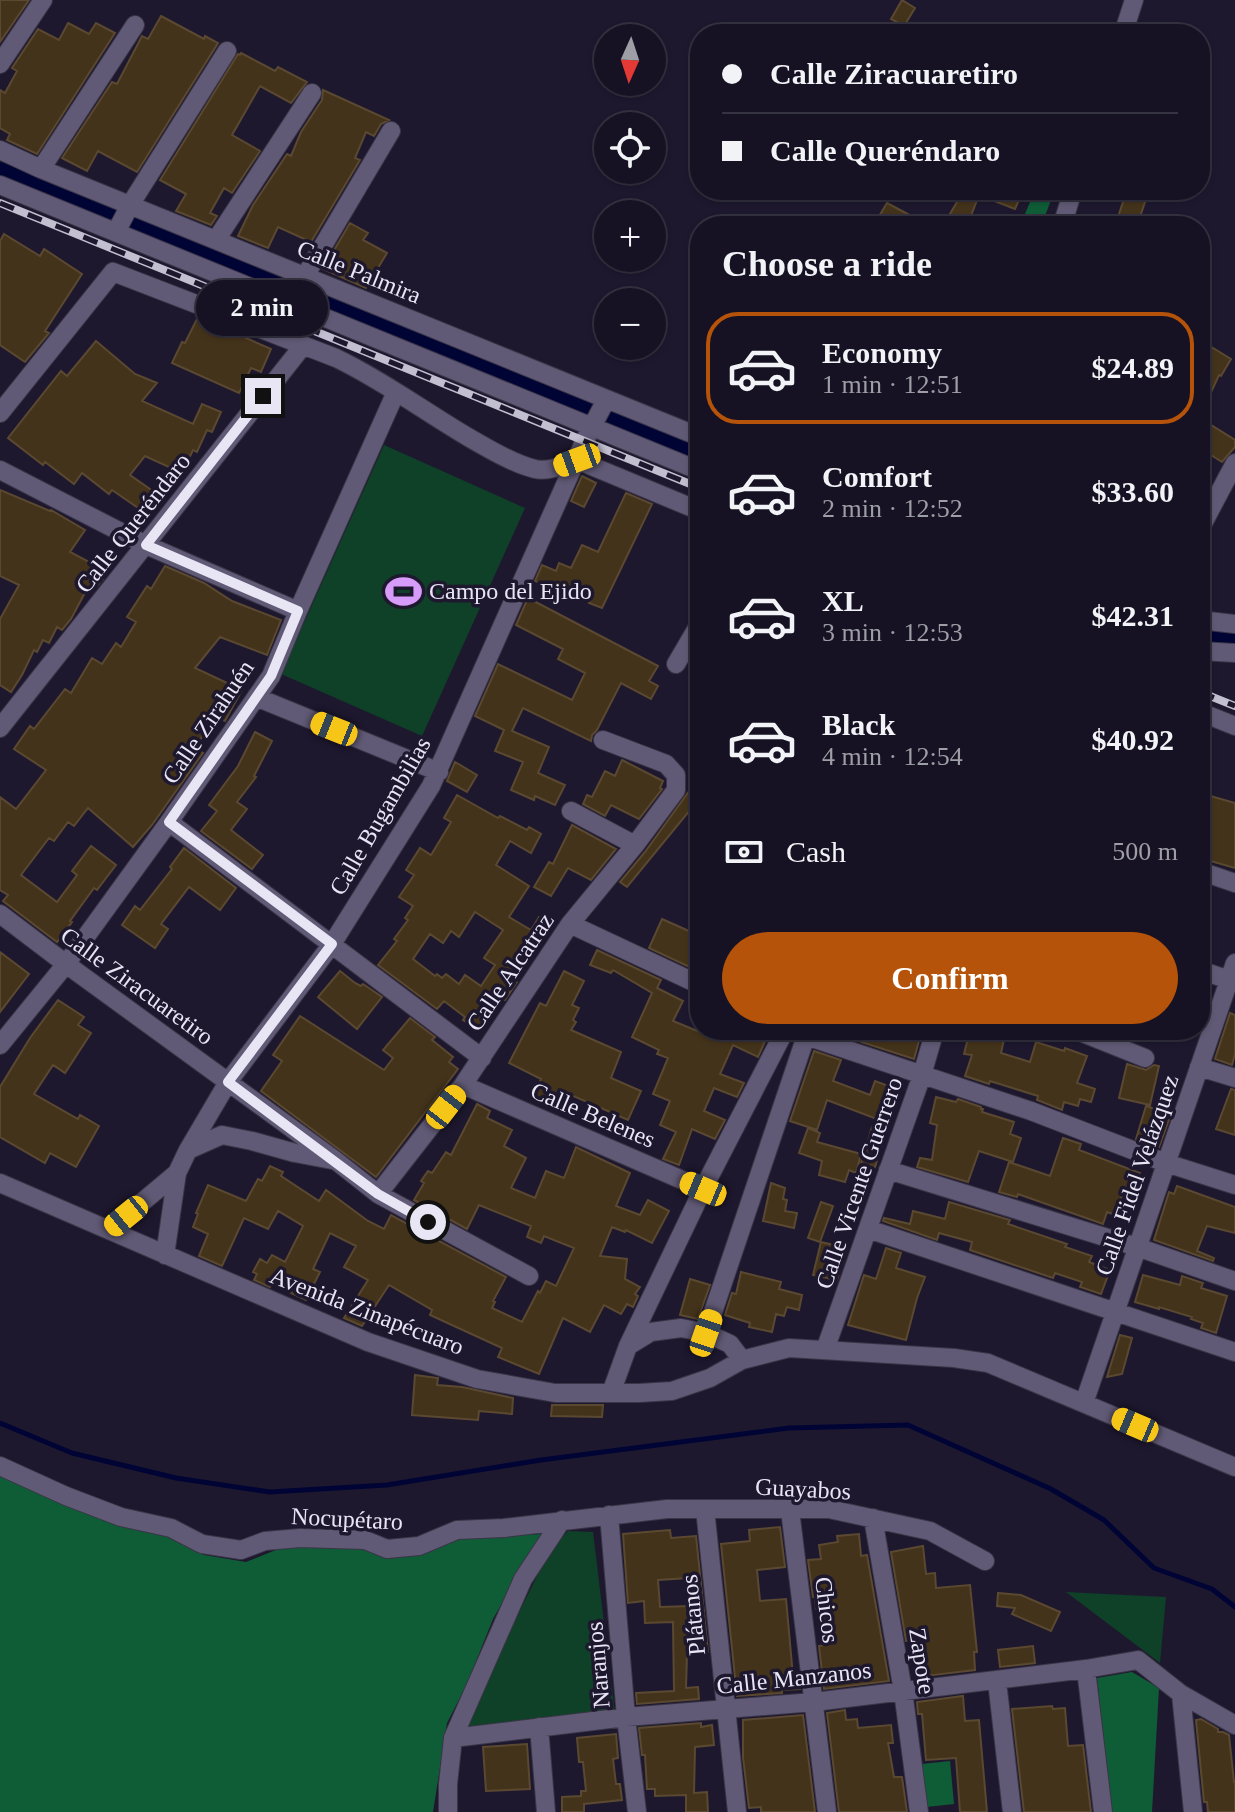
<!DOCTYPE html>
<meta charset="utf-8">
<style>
body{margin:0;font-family:Georgia,serif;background:#1f1b2b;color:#f1f3f6;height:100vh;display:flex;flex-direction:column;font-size:30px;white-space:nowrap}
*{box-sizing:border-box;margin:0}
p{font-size:26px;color:#9e9ea6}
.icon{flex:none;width:44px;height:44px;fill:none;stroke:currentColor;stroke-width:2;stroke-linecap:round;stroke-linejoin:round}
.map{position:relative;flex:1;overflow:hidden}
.side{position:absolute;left:690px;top:216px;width:520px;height:824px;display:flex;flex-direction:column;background:#161223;border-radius:32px;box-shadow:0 2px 6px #0004,0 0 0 2px #353241}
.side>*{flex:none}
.guide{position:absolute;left:690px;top:24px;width:520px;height:176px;border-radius:32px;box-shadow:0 2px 6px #0004,0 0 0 2px #353241;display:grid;align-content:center;height:176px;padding:0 32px;background:#161223}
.needle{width:52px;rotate:183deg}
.fabs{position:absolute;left:594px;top:24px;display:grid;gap:16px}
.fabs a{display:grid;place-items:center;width:72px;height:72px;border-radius:50%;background:#161223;box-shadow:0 2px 6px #0004,0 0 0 2px #353241;font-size:40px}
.end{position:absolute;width:36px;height:36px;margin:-18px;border:10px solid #e8e5f5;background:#111;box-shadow:0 0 0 4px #111}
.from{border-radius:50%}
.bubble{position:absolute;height:56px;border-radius:28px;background:#161223;box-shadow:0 2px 6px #0004,0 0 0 2px #353241;font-size:26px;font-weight:600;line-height:56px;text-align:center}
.car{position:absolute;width:24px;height:48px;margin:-24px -12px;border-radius:10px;box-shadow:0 0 6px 2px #0007;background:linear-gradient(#f5c518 24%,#345 0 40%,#f5c518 0 76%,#345 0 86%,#f5c518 0)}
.guide b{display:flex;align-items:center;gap:28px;height:76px;font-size:30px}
.guide b+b{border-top:2px solid #353241}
.guide i{width:20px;height:20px;background:#f1f3f6}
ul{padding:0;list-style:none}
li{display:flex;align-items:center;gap:24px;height:112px;margin:0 16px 12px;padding:0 16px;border:4px solid transparent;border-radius:32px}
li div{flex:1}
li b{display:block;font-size:30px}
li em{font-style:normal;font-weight:600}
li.selected{border-color:#b45309}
li>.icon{width:72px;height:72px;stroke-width:1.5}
h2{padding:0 32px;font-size:36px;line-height:96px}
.pay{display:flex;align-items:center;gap:20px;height:88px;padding:0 32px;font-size:30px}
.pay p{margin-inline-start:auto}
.primary-button{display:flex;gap:16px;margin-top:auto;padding:16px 32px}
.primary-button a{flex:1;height:92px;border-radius:48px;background:#b45309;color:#fff;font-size:32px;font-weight:600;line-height:92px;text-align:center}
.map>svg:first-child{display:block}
</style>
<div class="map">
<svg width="1235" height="1812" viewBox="0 0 1235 1812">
<rect width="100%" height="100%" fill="#1e182f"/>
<path fill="#0e4127" d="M384,445L525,508L422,736L281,674Z
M568,1531L593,1532L615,1714L462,1727L549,1552Z
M1066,1592L1166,1597L1160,1663Z"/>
<path fill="#0f5d37" d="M1035,190H1055L1041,226H1020Z
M0,1474L80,1511L129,1527L164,1535L204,1555L246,1562L281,1548H361L394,1556L456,1539L541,1534L493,1619L466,1686L447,1723L433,1812H0Z
M1132,1672L1159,1688L1152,1812H1112L1097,1678Z
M950,1761L954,1804L926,1807L922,1764Z"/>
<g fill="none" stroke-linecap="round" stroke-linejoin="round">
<path stroke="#000435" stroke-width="5" d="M0,1423L72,1453L176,1478L270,1492L387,1485L541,1460L789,1428L908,1425L1051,1489L1104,1520L1154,1568L1212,1589L1235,1607"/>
<path stroke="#000435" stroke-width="18" d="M0,171L700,456
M1200,637L1235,640"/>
</g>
<path fill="#44331b" stroke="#5a4930" stroke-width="2" fill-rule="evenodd" d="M0,0H29L0,42Z
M902,0L915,8L904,26L891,19Z
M161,16L204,39L205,36L218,43L137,172L98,151L87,171L62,158L112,82L117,84L142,36L148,39Z
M68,23L89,34L96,23L115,33L37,154L7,140L10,134L0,128V90L5,93L17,71L12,68L38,29L59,40Z
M241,53L275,71L278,67L307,82L291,103L260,86L232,135L260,151L232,193L224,188L210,213L217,216L211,225L176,211L186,194L160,180L238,54L240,55Z
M323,90L389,120L381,124L374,136L366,132L355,158L360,160L311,242L278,227L268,248L238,236L253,205L287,154L291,156L301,132L322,100Z
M964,190H1014L1022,193L1015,209L979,195L967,226L947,219Z
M1127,190L1147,196L1137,226H1115Z
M887,203L930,226H892L878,218Z
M350,223L368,233L363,240L387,253L366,288L323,269Z
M4,234L40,256L44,249L82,274L45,331L49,333L25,362L0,345V241Z
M198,317L271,349L261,372L251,368L239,393L172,363L182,342L185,343Z
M1200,340L1231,359L1221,376L1219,375L1200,416Z
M96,341L135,374L157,383L142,401L193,424L202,404L221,412L212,432L207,430L197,452L193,450L182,473L145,456L130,475L160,496L147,514L112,490L109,494L82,473L74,484L45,462L43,465L8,438L61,371L67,376Z
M1200,418L1235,440V447L1222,462L1200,448Z
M582,476L596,483L584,507L571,501Z
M0,490L50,511L51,510L85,530L70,552L93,564L90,571L103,579L92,592L87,589L71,619L62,630L57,627L49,643L43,640L37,652L34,650L22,675L11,692L0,685V619L19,585L0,576Z
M626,493L652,504L602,608L589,603L592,598L568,587L565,593L535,581L542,565L556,571L559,563L571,568L582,545L598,552Z
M165,566L204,583L232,601L281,620L267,655L220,637L195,668L242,690L225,721L213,715L196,748L203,753L152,825L133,847L88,808L74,826L68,822L54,841L49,838L21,875L57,902L77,875L72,871L91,846L116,865L97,890L94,888L70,921L72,922L57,942L3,901L8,895L0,890V797L16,809L46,770L14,749L30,726L34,729L65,689L71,693L92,658L102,664L116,643L121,647L136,622L127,617L147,586L151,589Z
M528,598L658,666L649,681L658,686L651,699L621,683L597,730L592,735L591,741L523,708L512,731L549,747L538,773L565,785L555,805L535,796L534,800L511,790L523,762L495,751L504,730L475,716L498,664L572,700L585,673L558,659L563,649L516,625Z
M255,732L272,741L254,776L256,777L237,802L247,809L231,830L263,855L252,869L201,831L217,811L209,805L238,766Z
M622,760L663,781L660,788L662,789L639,819L611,805L605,816L583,804L587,795L592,797L605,771L615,776Z
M455,762L477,775L467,792L447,781Z
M700,776V798L627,887L620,882L645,852Z
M1200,793L1235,803V868L1200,858Z
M457,795L498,818L500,816L527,830L529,827L541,834L531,853L510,841L496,865L529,886L509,917L531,930L539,917L551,924L530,959L527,958L513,979L517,982L505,1000L503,999L480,1031L463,1020L465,1017L444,1001L437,1009L378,965L397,941L394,939L408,920L405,918L413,906L399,897L414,875L406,870L420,848L431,855L451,822L444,818ZM475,912L503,930L484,958L495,965L481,986L465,975L459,984L446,974L442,978L437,974L435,976L413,959L430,934L443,943L451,931L459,937Z
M572,825L616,849L591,880L568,868L551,896L534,887L549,862L553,864Z
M184,848L236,888L220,910L189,887L161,924L168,929L155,948L122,925L135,906L140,910L172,869L170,867Z
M662,919L700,936V972L649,948Z
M597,950L661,980L657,988L683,1001L673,1021L707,1035L710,1030H770L758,1057L733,1045L720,1074L744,1083L737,1097L714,1088L704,1111L725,1120L715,1139L692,1129L679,1165L663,1159L676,1132L660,1125L670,1101L653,1094L668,1058L657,1054L659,1050L632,1037L652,993L613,970L611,973L590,965Z
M0,952L29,974L0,1012Z
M340,971L355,983L361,986L363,984L382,997L357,1029L318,997Z
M564,971L584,981L572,1005L579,1008L573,1020L576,1022L571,1030L621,1052L611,1078L641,1091L628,1120L569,1094L568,1096L560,1093L554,1106L533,1097L541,1079L509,1063L540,1003L546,1006Z
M58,1000L84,1017L78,1025L91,1033L65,1073L53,1065L34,1094L78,1119L80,1115L99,1126L76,1167L50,1153L45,1163L0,1137V1087L30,1038Z
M1230,1013L1235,1015V1054L1232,1065L1215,1059Z
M300,1016L384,1070L393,1058L383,1050L410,1018L435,1037L432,1040L453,1057L449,1062L458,1069L376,1177L261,1091L282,1061L273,1055Z
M866,1030H922L914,1059L861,1042Z
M974,1030H1006L1001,1053L1030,1062L1036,1042L1064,1051L1065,1048L1087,1056L1077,1083L1095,1089L1091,1102L1080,1099L1078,1106L1064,1102L1062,1110L1037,1100L1038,1096L990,1081L989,1084L965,1076L972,1055L964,1054L969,1034L973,1035Z
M814,1051L841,1060L833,1081L870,1095L875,1081L894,1088L882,1121L827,1100L817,1130L790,1121Z
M1127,1064L1146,1070L1154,1065L1159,1066L1150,1105L1119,1098Z
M1231,1089L1235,1090V1135L1216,1129Z
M936,1097L956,1102L958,1099L981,1107V1109H983L982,1112L1014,1122L1010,1134L1021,1138L1013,1162L979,1151L968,1182L917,1167L920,1158L932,1160L937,1125L930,1123Z
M477,1104L490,1111L487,1118L512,1130L504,1146L526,1158L511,1188L535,1198L546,1171L564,1178L576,1147L630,1173L616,1206L640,1215L648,1200L669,1211L652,1243L626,1230L625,1232L612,1227L600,1256L627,1259L625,1279L640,1287L635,1294L638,1296L633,1307L627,1304L621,1314L604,1305L590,1332L563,1318L539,1374L498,1357L502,1348L430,1315L432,1310L389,1285L362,1326L344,1318L368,1280L344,1267L356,1246L330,1233L313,1269L320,1272L306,1300L272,1284L270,1287L254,1280L257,1274L253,1272L260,1259L267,1263L272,1255L285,1262L303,1226L278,1211L268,1229L244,1218L222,1266L199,1256L208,1234L193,1227L198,1214L196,1213L208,1185L246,1201L258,1179L262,1181L270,1166L283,1172L281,1176L319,1201L326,1190L368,1221L384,1229L391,1215L506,1277L493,1301L495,1302L492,1308L522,1322L538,1291L540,1293L546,1281L556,1286L574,1248L544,1236L541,1243L527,1237L531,1226L479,1205L467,1229L414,1200L424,1183L421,1181L428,1171L432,1173L446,1152L451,1155Z
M1146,1106L1171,1114L1159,1147L1136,1139Z
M872,1127L886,1132L875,1167L861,1163Z
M808,1128L820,1133L817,1142L861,1154L856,1173L849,1170L845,1182L819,1175L822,1161L799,1153Z
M1063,1138L1081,1144L1079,1150L1140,1173L1132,1196L1123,1193L1115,1215L1107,1212L1103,1224L1018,1194L1017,1197L999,1192L1009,1162L1050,1176Z
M771,1183L785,1188L783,1199L787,1200L785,1211L797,1213L794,1228L763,1221Z
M1177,1186L1235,1207V1233L1207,1226L1197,1251L1214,1258L1213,1261L1154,1240L1169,1192L1174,1194Z
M821,1202L833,1206L820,1242L808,1238Z
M949,1202L1010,1220L1008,1224L1067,1244L1065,1247L1092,1256L1089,1262L1110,1270L1101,1294L1080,1287L1082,1282L1055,1273L1053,1278L970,1250L972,1242L939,1233L937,1240L883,1221L884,1218L910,1224L913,1211L945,1219Z
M821,1242L847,1248L837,1280L813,1275Z
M886,1248L901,1253L896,1268L925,1277L917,1298L906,1340L848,1325L864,1275L876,1279Z
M741,1272L781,1282L779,1289L802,1295L799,1310L787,1307L784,1316L776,1314L772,1332L749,1327L750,1323L725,1315L732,1293L736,1294Z
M1143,1275L1180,1285L1182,1276L1203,1283L1201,1288L1227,1296L1216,1333L1201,1328L1203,1323L1191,1319L1192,1317L1159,1307V1309L1135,1302Z
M690,1279L710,1285L698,1319L680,1315Z
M1120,1335L1132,1338L1122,1374L1107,1377Z
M415,1375L438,1378L437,1385L462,1387L513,1398L512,1414L479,1411L478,1420L412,1415Z
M552,1405H603L602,1417L551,1416Z
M780,1527L785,1567L757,1570L760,1601L786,1599L793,1676L798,1675L800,1689L782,1690V1693L737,1696L721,1544L750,1541L749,1530Z
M670,1530L671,1538L696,1536L708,1652L687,1654L686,1688L698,1687L699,1699L637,1704L636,1693L674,1691L673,1622L645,1623L644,1601L628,1603L623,1534ZM689,1578L691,1606L660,1607L658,1580Z
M859,1534L861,1556L867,1555L889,1681L824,1689L819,1646L829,1644L824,1608L816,1609L815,1597H813L808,1560L821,1559L819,1545L838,1542L837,1536Z
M923,1546L926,1574L935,1573L936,1588L970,1585L977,1652H974L975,1670L925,1676L921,1639L906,1641L891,1552Z
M998,1593L1021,1595L1060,1612L1051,1631L1012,1614L1015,1608L997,1606Z
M1033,1646L1035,1663L1000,1667L998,1650Z
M963,1696L965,1721L979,1720L987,1812H960L956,1758L926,1760L922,1714H918L917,1702Z
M1052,1706L1053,1709L1065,1708L1068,1746L1083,1745L1091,1812H1024L1012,1709Z
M845,1710L846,1720L857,1719L858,1728L891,1725L893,1743H888L894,1777H902L907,1812H839L827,1713Z
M803,1715L815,1812H761V1807L749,1808L743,1757V1720Z
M1201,1719L1218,1729V1732H1223L1229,1735L1234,1782H1235V1812H1208L1207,1802H1204L1196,1720Z
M701,1723V1727L712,1725L714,1745L695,1747L694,1793L707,1792L708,1812H686V1795L655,1796V1789H647L645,1755H642L639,1728Z
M616,1734L618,1758L613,1759L616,1784H620L622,1800L584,1804V1812H562V1797L581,1796V1791H586L583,1762H579L577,1738Z
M527,1744L530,1789L486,1791L483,1747Z"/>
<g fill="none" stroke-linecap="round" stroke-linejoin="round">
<defs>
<path id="street" d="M1123,34L1134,0
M0,64L43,0
M0,150L41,169L700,437
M41,169L135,25
M0,185L700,471
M1062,226L1073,190
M116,232L130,205L227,51
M216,240L312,93
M305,276L391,131
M0,413L113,272L336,358C382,380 424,411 468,437C487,448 514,464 535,469C549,472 564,465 577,460L700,511
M0,470L146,545L298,611
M1200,529L1235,463
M1200,620L1235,624
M1200,651L1235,653
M676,664L700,623
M256,697L439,772
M1200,712L1235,726
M0,728L302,347
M571,811L635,845
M169,822L482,1058
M1200,871L1235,883
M0,914L66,964L335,1160L378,1194L529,1276
M570,924L700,985
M1200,970L1235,982
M1075,1030L1145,1058
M806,1036L1031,1111L1166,1163L1235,1185
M0,1045L66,964L169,822L271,676L298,611L396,392
M1199,1067L1235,1078
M463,1085L703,1189
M188,1150L222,1135L252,1141L295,1153L332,1160
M888,1170L1137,1247L1235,1281
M0,1183L368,1342L477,1379L555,1393H639L672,1391L710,1378L742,1360L789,1348L954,1358L988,1363L1235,1467
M378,1194L463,1085L570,924L635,845L676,790V775L666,764L603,740
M868,1229L1235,1352
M109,1230L177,1173
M165,1255L177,1173L188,1150L228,1082L332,944L431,786L585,440L606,400
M706,1333L808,1030
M628,1346L651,1332L681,1328L706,1333L730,1344L742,1360
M825,1350L922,1075L935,1030
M611,1393L628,1346L703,1189L782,1036V1030
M1084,1403L1235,963
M0,1466L66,1496L121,1517L171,1528L202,1544L241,1550L265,1541L300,1538L365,1540L387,1549L419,1546L457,1530L504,1528L667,1509H829L930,1531L985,1561
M705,1509L737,1812
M790,1510L827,1812
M609,1515L626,1717L637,1812
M873,1518L903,1691L919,1812
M1086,1669L1103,1812
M997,1681L1012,1812
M1181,1694L1193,1812
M539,1727L546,1812
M453,1738L626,1717L814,1702L1086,1669L1138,1660L1181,1694L1235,1725
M448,1812V1784L453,1738L523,1579L562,1520"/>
</defs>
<use href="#street" stroke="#3a3547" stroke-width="20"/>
<use href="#street" stroke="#615a76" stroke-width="18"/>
<defs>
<path id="rail" d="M0,203L700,488
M1200,692L1235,706"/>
</defs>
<use href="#rail" stroke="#c2bfd0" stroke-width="8"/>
<use href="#rail" stroke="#1e182f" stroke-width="5" stroke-dasharray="15" stroke-linecap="butt"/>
</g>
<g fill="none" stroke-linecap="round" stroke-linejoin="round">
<path stroke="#e8e5f5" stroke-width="10" d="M263,396L146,545L298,611L271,676L169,822L332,944L228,1082L378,1194L428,1222"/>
</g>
<defs>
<symbol id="stadium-bare" viewBox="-9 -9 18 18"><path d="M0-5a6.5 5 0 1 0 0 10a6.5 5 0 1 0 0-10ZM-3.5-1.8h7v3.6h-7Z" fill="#d79bf9" stroke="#1e182f" stroke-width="2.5" paint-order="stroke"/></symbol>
</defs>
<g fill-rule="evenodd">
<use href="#stadium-bare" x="378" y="566" width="51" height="51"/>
</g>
<g text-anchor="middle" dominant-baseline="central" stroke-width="7" stroke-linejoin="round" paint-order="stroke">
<g font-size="24" fill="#e8e5f5" stroke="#1e182f">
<text transform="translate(359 272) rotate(22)">Calle Palmira</text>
<text transform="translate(133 523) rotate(-52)">Calle Queréndaro</text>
<text transform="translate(208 722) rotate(-56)">Calle Zirahuén</text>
<text transform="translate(380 816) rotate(-60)">Calle Bugambilias</text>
<text transform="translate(510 972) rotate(-56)">Calle Alcatraz</text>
<text transform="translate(137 986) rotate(36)">Calle Ziracuaretiro</text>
<text transform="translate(593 1115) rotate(23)">Calle Belenes</text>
<text transform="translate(1137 1175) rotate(-71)">Calle Fidel Velázquez</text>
<text transform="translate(859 1183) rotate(-71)">Calle Vicente Guerrero</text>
<text transform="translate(367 1311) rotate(21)">Avenida Zinapécuaro</text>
<text transform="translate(803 1489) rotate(3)">Guayabos</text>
<text transform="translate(347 1519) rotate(3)">Nocupétaro</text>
<text transform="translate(827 1610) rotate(83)">Chicos</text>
<text transform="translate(693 1615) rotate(-96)">Plátanos</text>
<text transform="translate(922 1661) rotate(81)">Zapote</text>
<text transform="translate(598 1665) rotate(-95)">Naranjos</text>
<text transform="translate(794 1678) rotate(-6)">Calle Manzanos</text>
</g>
<g font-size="24" fill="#e8e5f5" stroke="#1e182f" text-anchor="start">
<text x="429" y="591">Campo del Ejido</text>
</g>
</g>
</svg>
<div class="fabs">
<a><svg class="needle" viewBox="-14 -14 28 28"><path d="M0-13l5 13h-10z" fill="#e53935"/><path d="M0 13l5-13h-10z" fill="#9e9ea6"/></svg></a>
<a><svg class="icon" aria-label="locate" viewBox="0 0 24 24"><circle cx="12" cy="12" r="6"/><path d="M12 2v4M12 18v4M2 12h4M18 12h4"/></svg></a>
<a>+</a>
<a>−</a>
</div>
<i class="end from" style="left:428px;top:1222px"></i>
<i class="end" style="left:263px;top:396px"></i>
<div class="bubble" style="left:196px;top:280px;width:132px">2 min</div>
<i class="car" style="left:577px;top:460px;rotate:250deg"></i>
<i class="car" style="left:334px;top:729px;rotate:292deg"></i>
<i class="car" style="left:446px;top:1107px;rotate:38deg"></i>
<i class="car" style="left:703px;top:1189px;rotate:293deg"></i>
<i class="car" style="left:126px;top:1216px;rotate:231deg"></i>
<i class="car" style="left:706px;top:1333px;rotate:19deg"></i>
<i class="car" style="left:1135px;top:1425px;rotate:293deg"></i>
<div class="guide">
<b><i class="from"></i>Calle Ziracuaretiro</b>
<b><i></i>Calle Queréndaro</b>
</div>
<section class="side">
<h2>Choose a ride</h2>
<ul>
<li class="selected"><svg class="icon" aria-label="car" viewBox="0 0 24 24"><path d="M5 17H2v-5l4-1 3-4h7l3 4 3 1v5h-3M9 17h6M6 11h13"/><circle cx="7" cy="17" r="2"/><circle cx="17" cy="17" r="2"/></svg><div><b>Economy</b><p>1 min · 12:51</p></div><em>$24.89</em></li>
<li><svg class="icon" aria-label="car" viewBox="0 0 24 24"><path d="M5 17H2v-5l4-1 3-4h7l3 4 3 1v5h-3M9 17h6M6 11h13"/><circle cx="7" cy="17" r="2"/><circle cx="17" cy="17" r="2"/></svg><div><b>Comfort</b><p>2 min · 12:52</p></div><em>$33.60</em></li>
<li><svg class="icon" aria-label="car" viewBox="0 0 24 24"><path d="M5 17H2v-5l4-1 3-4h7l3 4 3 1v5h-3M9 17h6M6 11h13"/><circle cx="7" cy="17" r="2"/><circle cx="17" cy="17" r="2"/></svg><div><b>XL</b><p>3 min · 12:53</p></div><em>$42.31</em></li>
<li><svg class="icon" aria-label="car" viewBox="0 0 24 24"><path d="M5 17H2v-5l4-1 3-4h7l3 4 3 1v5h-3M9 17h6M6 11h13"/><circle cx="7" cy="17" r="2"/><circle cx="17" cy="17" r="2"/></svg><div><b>Black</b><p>4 min · 12:54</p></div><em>$40.92</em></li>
</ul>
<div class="pay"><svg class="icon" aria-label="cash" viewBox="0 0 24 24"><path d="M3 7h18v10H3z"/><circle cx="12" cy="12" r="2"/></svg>Cash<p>500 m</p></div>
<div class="primary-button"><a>Confirm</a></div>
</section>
</div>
